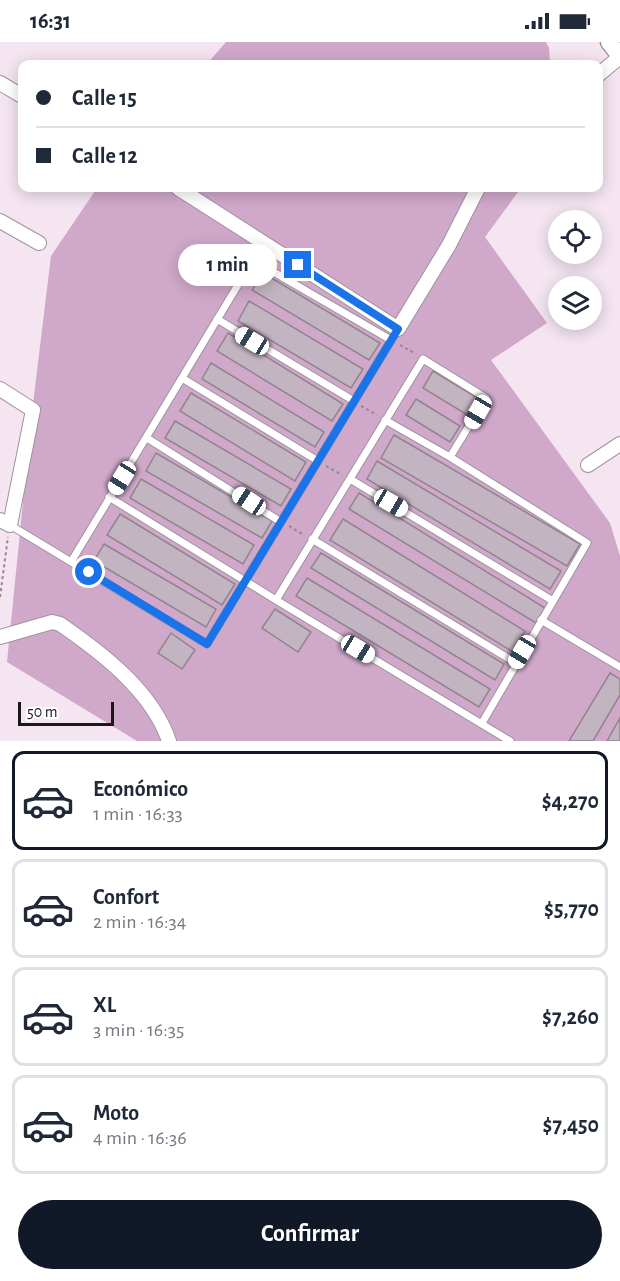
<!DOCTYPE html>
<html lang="es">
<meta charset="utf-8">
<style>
body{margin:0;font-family:"Alegreya Sans",sans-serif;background:#f6f6f7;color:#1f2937;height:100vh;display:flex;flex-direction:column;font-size:22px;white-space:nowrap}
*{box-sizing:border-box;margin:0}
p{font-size:20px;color:#747a83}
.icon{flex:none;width:33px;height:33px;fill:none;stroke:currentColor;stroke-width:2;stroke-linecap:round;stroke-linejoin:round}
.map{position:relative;height:699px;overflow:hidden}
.sheet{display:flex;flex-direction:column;background:#fff;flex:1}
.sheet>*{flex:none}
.hud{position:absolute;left:18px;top:18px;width:585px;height:132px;border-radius:12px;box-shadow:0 3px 15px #0003;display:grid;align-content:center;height:132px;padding:0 18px;background:#fff}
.fabs{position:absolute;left:548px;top:168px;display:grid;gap:12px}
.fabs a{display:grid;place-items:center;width:54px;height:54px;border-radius:50%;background:#fff;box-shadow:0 3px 15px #0003;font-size:30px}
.scale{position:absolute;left:18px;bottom:15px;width:96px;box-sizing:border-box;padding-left:6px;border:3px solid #1c161b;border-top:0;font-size:16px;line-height:21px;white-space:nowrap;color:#1c161b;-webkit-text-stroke:4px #fff;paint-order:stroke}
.end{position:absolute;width:27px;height:27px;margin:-14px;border:8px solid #1a73e8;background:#fff;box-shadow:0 0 0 3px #fff}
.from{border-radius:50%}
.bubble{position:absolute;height:42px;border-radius:21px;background:#fff;box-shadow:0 3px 15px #0003;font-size:20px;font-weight:600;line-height:42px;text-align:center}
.car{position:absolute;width:18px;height:36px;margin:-18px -9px;border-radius:8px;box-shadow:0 0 4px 2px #0007;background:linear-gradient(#fff 24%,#345 0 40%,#fff 0 76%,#345 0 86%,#fff 0)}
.hud b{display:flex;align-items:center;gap:21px;height:57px;font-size:22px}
.hud b+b{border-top:2px solid #e0e1e3}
.hud i{width:15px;height:15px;background:#1f2937}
ul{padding:10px 0 0;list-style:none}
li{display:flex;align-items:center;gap:18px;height:99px;margin:0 12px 9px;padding:0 6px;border:3px solid #e0e1e3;border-radius:12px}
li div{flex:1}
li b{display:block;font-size:22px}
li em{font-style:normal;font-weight:600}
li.selected{border-color:#111827}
li>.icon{width:54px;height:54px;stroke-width:1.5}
.action{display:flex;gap:12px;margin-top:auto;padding:12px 18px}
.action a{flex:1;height:69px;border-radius:36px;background:#111827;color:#fff;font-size:24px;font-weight:600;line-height:69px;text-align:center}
.status{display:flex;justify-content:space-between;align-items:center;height:42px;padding:0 30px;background:#fff;direction:ltr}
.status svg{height:16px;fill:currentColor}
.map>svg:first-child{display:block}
</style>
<div class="status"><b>16:31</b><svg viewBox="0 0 49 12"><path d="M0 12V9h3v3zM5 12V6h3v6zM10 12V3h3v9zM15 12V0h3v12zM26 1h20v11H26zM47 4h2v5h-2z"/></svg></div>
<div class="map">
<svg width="620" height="699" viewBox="0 0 620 699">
<rect width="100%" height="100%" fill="#f4e5f1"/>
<path fill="#d0a8ca" d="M226,0H546L549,6L550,22H207Z
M97,146H521L485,195L547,281L491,318L610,481L620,514V699H137L7,620L32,370L51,214Z"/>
<path fill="#c2b4c0" stroke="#91848f" stroke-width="1.5" d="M263,231L380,301L369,318L252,248Z
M249,259L363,327L351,346L238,279Z
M228,291L343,362L332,379L217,309Z
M211,321L324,390L315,405L202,337Z
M433,329L479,357L469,374L423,346Z
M191,351L306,420L295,439L180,369Z
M416,357L460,384L450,400L406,373Z
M175,379L291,447L281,464L165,396Z
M394,393L580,502L567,524L381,416Z
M156,411L272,479L262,496L146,429Z
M377,419L561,529L550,547L367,437Z
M141,437L254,503L243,522L130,456Z
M359,451L545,566L536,581L349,467Z
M120,472L235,542L222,563L107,493Z
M343,477L525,589L513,610L330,498Z
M104,502L216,567L206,585L94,519Z
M321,511L504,622L495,638L311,526Z
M307,536L490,647L479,665L296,554Z
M275,567L311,590L298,610L262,586Z
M171,591L195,608L182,627L158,611Z
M610,631L620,637V653L593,699H569Z
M620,676V699H607Z"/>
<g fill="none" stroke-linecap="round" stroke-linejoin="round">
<defs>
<path id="service" d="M217,277L354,359
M182,336L318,419
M385,378L450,415L587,501L482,681
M147,396L281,480
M350,437L553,559
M109,455L276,558L510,699
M10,483L207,602L398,287
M312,497L516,621
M71,520L253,218L391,298
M276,558L423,317L486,356L450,415
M541,578L620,625"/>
<path id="minor" d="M598,33L620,15
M0,41L22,54
M178,146L398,287L449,203L478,146
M0,179L39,201
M0,347L33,368L10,483L0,478
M588,423L620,402
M0,595L52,580L60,582C102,611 152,649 169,699"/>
<path id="tertiary" d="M609,0L620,14"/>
</defs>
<use href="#service" stroke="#9f929d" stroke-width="9"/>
<use href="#minor" stroke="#9f929d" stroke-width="16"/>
<use href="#tertiary" stroke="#9f929d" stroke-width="19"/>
<path stroke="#938890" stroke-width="2" stroke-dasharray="3 3" stroke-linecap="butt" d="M400,303L416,312
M361,364L377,373
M326,424L342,433
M289,484L304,493
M0,555L8,495"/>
<use href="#service" stroke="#fff" stroke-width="7"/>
<use href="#minor" stroke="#fff" stroke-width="14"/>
<use href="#tertiary" stroke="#fff" stroke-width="16"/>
</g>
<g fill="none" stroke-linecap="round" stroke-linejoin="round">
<path stroke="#1a73e8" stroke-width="8" d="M89,530L207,602L398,287L298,223"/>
</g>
</svg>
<div class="fabs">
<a><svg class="icon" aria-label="locate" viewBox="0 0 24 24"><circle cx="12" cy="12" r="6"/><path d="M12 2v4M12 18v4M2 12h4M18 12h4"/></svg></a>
<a><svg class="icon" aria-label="layers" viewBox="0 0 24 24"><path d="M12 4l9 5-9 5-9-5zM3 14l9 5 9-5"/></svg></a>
</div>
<div class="scale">50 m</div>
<i class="end from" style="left:89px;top:530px"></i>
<i class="end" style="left:298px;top:223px"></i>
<div class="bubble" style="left:178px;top:202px;width:99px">1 min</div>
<i class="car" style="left:252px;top:299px;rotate:301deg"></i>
<i class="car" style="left:478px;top:370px;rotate:210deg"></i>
<i class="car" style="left:122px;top:436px;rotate:212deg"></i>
<i class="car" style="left:249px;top:459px;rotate:303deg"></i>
<i class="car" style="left:391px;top:461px;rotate:120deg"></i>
<i class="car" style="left:358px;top:607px;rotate:121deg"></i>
<i class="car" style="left:522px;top:610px;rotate:211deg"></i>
<div class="hud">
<b><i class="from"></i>Calle 15</b>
<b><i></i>Calle 12</b>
</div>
</div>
<section class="sheet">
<ul>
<li class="selected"><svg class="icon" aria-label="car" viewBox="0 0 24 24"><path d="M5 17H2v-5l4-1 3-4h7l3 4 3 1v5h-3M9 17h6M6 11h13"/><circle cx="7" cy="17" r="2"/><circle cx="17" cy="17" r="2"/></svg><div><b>Económico</b><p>1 min · 16:33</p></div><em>$4,270</em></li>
<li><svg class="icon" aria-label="car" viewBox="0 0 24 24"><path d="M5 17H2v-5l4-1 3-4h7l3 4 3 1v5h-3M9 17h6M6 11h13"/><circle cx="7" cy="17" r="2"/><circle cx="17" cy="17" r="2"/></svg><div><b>Confort</b><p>2 min · 16:34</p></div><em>$5,770</em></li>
<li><svg class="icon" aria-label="car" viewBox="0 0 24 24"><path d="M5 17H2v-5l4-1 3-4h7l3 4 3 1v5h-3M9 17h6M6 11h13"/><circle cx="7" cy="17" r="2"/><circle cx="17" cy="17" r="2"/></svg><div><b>XL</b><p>3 min · 16:35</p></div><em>$7,260</em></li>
<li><svg class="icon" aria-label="car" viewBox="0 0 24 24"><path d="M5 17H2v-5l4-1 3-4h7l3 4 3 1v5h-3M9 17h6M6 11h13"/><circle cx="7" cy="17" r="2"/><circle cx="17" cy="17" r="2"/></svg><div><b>Moto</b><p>4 min · 16:36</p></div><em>$7,450</em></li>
</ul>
<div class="action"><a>Confirmar</a></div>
</section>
